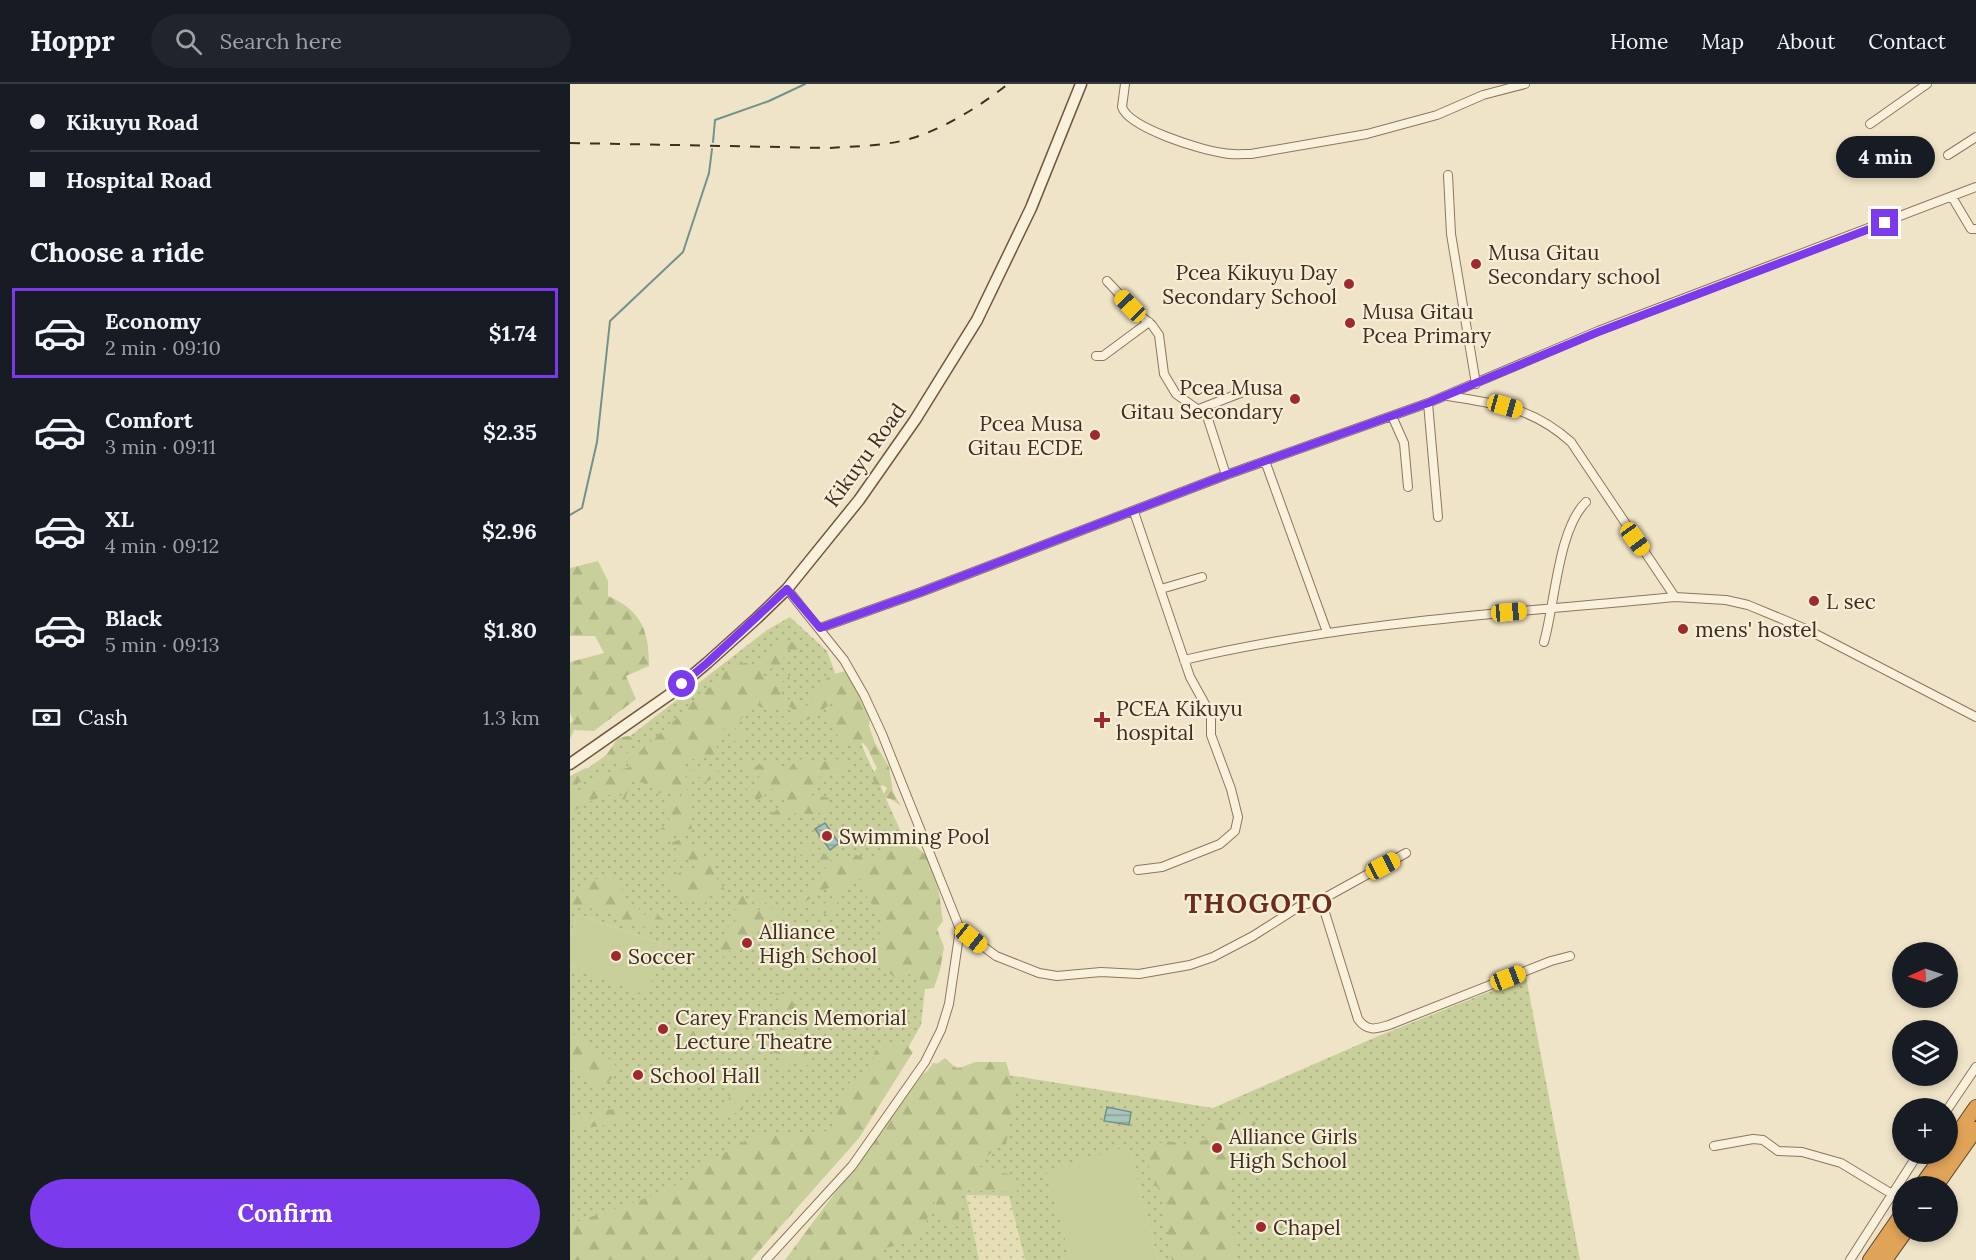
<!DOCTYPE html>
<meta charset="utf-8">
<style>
body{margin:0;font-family:Lora,serif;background:#20242c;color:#f1f3f6;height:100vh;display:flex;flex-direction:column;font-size:22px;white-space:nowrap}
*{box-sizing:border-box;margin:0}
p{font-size:20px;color:#9ea1a6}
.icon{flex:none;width:33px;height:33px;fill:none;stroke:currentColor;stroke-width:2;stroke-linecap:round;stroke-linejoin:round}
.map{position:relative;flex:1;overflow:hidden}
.side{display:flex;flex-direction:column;background:#171b24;width:570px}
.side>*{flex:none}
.banner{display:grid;align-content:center;height:132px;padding:0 30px;background:#171b24}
.needle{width:39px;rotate:267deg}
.buttons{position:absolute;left:1322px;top:858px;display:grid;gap:12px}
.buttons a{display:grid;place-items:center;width:66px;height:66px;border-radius:50%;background:#171b24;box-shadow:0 3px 9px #0003;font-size:30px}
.end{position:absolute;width:27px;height:27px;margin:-14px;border:8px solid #7c3aed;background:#fff;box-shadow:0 0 0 3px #fff}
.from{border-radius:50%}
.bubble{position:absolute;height:42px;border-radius:21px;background:#171b24;box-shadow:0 3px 9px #0003;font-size:20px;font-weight:700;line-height:42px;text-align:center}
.car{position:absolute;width:18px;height:36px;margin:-18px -9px;border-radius:8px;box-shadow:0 0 4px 2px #0007;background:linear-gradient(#f5c518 24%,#345 0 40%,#f5c518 0 76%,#345 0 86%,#f5c518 0)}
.banner b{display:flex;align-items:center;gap:21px;height:57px;font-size:22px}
.banner b+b{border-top:2px solid #363941}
.banner i{width:15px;height:15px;background:#f1f3f6}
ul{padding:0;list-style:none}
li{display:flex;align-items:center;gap:18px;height:90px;margin:0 12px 9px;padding:0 18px;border:3px solid transparent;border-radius:0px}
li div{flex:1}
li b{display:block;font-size:22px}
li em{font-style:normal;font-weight:700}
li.selected{border-color:#7c3aed}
li>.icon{width:54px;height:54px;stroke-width:1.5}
h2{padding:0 30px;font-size:27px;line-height:72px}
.pay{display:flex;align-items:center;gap:15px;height:66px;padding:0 30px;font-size:22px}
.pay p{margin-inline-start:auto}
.action{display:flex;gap:12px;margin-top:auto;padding:12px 30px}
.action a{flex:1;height:69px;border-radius:36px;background:#7c3aed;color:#fff;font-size:24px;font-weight:700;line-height:69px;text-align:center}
header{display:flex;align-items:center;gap:36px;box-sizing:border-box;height:84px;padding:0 30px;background:#171b24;border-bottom:2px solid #363941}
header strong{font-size:28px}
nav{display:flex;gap:33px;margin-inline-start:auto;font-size:21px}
.search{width:420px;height:54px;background:#20242c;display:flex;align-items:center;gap:15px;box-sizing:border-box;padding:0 21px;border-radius:33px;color:#9ea1a6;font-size:22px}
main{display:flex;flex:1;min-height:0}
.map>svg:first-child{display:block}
</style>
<header>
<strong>Hoppr</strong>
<div class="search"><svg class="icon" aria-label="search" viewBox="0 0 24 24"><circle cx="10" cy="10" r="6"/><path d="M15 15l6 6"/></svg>Search here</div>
<nav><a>Home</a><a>Map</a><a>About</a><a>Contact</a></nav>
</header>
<main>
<section class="side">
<div class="banner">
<b><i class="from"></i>Kikuyu Road</b>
<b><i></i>Hospital Road</b>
</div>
<h2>Choose a ride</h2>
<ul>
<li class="selected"><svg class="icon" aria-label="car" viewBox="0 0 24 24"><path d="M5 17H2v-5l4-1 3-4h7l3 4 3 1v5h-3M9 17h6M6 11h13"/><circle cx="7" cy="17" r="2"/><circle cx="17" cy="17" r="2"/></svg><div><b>Economy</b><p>2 min · 09:10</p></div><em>$1.74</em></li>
<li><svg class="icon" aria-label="car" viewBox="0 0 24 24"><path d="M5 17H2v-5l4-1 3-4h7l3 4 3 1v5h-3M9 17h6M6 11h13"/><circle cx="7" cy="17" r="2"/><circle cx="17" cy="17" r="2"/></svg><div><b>Comfort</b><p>3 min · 09:11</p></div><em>$2.35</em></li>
<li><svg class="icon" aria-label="car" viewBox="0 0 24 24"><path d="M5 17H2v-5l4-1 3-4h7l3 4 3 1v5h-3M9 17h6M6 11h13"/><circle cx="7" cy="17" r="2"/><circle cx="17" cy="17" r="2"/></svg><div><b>XL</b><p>4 min · 09:12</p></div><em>$2.96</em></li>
<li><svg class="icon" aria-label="car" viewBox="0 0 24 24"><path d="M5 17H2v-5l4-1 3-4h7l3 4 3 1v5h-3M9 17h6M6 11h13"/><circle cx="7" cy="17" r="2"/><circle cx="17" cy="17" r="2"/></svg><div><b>Black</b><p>5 min · 09:13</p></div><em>$1.80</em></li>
</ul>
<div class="pay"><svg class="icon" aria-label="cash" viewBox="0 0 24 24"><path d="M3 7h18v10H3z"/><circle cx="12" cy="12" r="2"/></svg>Cash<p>1.3 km</p></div>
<div class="action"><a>Confirm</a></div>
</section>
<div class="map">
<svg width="1406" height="1176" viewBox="0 0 1406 1176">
<defs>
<pattern id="farmland-dots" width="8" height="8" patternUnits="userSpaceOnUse" patternTransform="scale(1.5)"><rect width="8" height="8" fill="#e6deb5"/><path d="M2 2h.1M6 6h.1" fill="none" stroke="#c6bf9b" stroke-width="1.8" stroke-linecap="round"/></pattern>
<pattern id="grass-dots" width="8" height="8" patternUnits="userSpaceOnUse" patternTransform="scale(1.5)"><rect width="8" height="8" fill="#c9cf9b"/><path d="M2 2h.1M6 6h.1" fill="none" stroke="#aeb285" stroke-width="1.8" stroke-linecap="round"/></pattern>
<pattern id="forest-firs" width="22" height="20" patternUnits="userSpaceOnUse" patternTransform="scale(1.5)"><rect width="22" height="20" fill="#c9cf9b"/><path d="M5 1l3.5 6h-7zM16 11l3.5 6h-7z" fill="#aeb285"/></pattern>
<pattern id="water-rules" width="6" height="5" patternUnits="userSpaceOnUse" patternTransform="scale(1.5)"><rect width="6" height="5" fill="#a9c4bc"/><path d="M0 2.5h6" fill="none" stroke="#8ba098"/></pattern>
</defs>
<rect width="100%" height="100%" fill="#f0e4c8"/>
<path fill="url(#farmland-dots)" d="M396,1111L439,1112L455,1176H409Z"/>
<path fill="url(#grass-dots)" d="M220,533L257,567L293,664L332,750L351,830L357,887L351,941L297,1036L0,1176V882L75,910L97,862L8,830L0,851V696L28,677L197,546Z
M956,893L1010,1176H588L559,1063L477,1087L501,1176H455L439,1112L396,1111L409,1176H215L278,1104L363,979L643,1024L806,953Z"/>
<path fill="url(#forest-firs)" d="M28,477L38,497V512C72,527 79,547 79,582L56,592L66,615L24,647L4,646L0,655V640L3,636L0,629V578L34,569L25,552H0V484Z
M218,557L233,562L225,568L216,565L211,582L195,586L193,591L203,596L216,587L220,595L207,599L214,618L223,613L237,622C253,603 248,592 276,587L300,633L299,642L305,659L319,683L323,708L331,722L321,715L312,713L317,704L313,701L306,705L302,691L307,684C301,675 301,667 293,659L282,663L274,660L261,643L259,631L269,620L266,616C254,623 248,632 235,637L229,634L222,638L213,640L212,634L226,628L220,623H212L208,618L201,616L205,628L203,634L196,625L190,623L188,613C183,621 167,638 165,645L174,647L177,655L166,658L160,653L159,642L154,643L152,653H146L147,666L141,675C133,671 118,674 114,683C112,687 112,695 112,699L122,686L129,688L147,679L148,691L135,699L131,693L125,694C111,710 118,711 123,729L120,735L122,744L113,750L108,749L89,759V746L100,738L96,722L106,715H112L111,709C102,703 97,704 89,710L83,708V701L61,696L54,719L50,715L52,709C32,711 15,717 0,731V692L16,684L22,687L17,698H9L6,702L12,710L27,690L40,689L60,683L59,678L50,679L47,676L36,677L37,670L48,654L58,652L63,654L59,659H54L49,664L54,669L70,667L115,627L133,606L146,601L152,594L150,589L158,583L179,578L189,583C196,569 203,564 218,557Z
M235,675L247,677L266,675L282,681L270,687L250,692L247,703L242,707L229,705L222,708C234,712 246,710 259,714L257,726C237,737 226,719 207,739L196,740L198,732L208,725L215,717L212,713L201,714L207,708L204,703L187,717L176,704L189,699V691L173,687V678L184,676L179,682H189L204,677L218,686L226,676Z
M115,754L121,762L131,760L133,769L128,772V775L145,774L152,767L141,783L148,797L157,808L135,814V821L128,820L122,814L112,819L98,803L89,797L97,792L104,793L115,784L122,786L130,782L118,775L114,769L113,778L98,783L109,774L110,769L100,759Z
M324,754C330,756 337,758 342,760C368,774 369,811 373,837L367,845L374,863L370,886L364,904L349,906L350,891L343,887L331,897C322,893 317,885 307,881L306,858L310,847L312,829C298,818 296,814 292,796L285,793C272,801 268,813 266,828L235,831L262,815V803C245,807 239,820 221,823C230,810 241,802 254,791L261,793L257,784L251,782L246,771L237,767L224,775L228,762C248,759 251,767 264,780L283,770L301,775Z
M39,791L55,807L56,820L68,821L71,831L86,830L97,838L81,844L55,841L46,831L40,827H25L15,820L10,821L0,830V810C14,804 25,793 39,791Z
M180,804L175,811V817L184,820L188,816L185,811L193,808L200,815L187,826L213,823L211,830L196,837L180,853L173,851L169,859L145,880L153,870L147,859L148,856L159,848L156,844L164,839L170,829L163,824L168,812Z
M205,909L216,910L224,915V923L230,935L221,944L217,941L218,933Z
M141,928L159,941L165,952L160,959L152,965L149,958L150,945L134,954H118L108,940L116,930L129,935Z
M0,948L24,967L39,975L50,986L36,1000L24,1003L0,985Z
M329,954L343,968L289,1054L181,1176H0V1140L97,1107L136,1078L164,1064L186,1050L262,1047L275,1002L299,986L305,967Z
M224,959L228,966L235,965L239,981L227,984L230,977L222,975L220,981L211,986V971L202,968L204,963H215Z
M375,974L387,985L405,978H436L446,1011L436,1059L403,1081L446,1092L447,1108L389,1106V1143L372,1139L364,1116L350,1155L316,1164L308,1176H215L353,990Z
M182,996L199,999L197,1007C178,1004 171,1002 173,1025L154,1035L146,1028C150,1024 154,1021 157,1017C167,1005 163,998 182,996Z
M49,1025L56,1031L52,1038L0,1047V1029L15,1033L33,1026Z
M681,1030L687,1038C671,1057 657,1095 658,1121C658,1133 667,1159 665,1168C664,1171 662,1173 661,1176H602L596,1140L594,1114L583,1096L573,1066L596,1057L613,1060L636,1056L632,1042L662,1037Z"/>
<path fill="#c9cf9b" d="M8,830L97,862L75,911L0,882V851Z
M559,1062L588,1176H501L476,1087Z"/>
<path fill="url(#water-rules)" stroke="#6f938a" stroke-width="1.5" d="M255,739L269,759L260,766L245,745Z
M537,1023L561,1028L559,1041L534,1037Z"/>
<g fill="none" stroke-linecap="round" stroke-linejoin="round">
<path stroke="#6f938a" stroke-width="2" d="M143,58L145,36L199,17L235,0
M0,431L12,424L27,358L40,237L113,168L139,89L142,65"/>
<defs>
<path id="street" d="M555,0L552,23C559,44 631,66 653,69C662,71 672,70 681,70L797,50L867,31L913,11L955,0
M1300,40L1357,0
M1378,71L1406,53
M878,91L881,150L906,300
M1382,113L1401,145H1406
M537,197L566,228L582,241L589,251L594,290L606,310L637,332L656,391
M526,272H533L579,238
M878,312C928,320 962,323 1001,358L1105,513
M858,319L868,433
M629,325L673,308
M822,332L834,359L838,403
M695,377L757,548
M564,428L620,593L641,631V651L661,705L668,733L665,747L650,760L592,783L568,786
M591,505L632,493
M250,544L351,508L656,391L858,319L1028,247L1406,103
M974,558C985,520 988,445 1016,418
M614,576C775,538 941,529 1105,513L1156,516L1178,521L1236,545L1406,633
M836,769L751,816L788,935C797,948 806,945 819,941L981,877L1000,872
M390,845L426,872L469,889L487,892L531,888L569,890L620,881L643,873L683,852L730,822L751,816
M1377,1026L1406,983
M1144,1062L1183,1055L1193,1056L1208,1067L1232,1068L1271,1079L1322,1110
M196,1176L282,1082L355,978L371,946L379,920L390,845L312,650L294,611L274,576L217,505
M1280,1176L1348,1070"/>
<path id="secondary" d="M0,680L99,611L137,579L187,534L217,505L289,416L345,336L407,236L461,124L511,0"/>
<path id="highway" d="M1377,1065L1406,1023
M1351,1102L1374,1070
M1366,1102L1406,1045
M1300,1176L1332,1130
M1315,1176L1335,1148"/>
</defs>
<use href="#street" stroke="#8d765c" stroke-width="10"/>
<use href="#secondary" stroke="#6f573f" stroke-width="13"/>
<use href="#highway" stroke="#5b4430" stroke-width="16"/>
<use href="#street" stroke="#faf1dc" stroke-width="8"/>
<use href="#secondary" stroke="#faf1dc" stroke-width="10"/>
<use href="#highway" stroke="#e0a458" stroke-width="14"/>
<path stroke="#3d2e20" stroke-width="2" stroke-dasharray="10 10" stroke-linecap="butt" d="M0,59L259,64C288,62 319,62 346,53C380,41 410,22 438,0"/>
</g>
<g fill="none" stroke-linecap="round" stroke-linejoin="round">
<path stroke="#7c3aed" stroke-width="8" d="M112,600L137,579L217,505L250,544L351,508L656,391L858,319L1028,248L1315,139"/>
</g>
<g fill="#9e2a2b" stroke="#f7eed8" stroke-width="2">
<circle cx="906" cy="180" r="6"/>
<circle cx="779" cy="200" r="6"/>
<circle cx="780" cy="239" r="6"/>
<circle cx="725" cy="315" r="6"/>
<circle cx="525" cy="351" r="6"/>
<circle cx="1244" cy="517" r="6"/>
<circle cx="1113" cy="545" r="6"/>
<path d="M529 627h6v6h6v6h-6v6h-6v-6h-6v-6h6z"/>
<circle cx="257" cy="752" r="6"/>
<circle cx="177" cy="859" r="6"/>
<circle cx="46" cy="872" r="6"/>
<circle cx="93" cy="945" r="6"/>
<circle cx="68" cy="991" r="6"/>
<circle cx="647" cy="1064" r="6"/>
<circle cx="691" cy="1143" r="6"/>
</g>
<g text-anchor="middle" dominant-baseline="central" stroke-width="4.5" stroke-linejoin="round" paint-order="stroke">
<g font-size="21" fill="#3d2e20" stroke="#f7eed8" text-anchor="start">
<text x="918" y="168">Musa Gitau<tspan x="918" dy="24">Secondary school</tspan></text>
<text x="767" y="188" text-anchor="end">Pcea Kikuyu Day<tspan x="767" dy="24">Secondary School</tspan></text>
<text x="792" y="227">Musa Gitau<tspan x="792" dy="24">Pcea Primary</tspan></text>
<text x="713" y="303" text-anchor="end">Pcea Musa<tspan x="713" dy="24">Gitau Secondary</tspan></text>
<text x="513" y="339" text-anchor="end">Pcea Musa<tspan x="513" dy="24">Gitau ECDE</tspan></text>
<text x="1256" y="517">L sec</text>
<text x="1125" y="545">mens' hostel</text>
<text x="546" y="624">PCEA Kikuyu<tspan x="546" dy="24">hospital</tspan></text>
<text x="269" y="752">Swimming Pool</text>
<text x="189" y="847">Alliance<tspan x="189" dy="24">High School</tspan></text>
<text x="58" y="872">Soccer</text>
<text x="105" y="933">Carey Francis Memorial<tspan x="105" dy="24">Lecture Theatre</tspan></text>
<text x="80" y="991">School Hall</text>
<text x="659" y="1052">Alliance Girls<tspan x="659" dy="24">High School</tspan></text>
<text x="703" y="1143">Chapel</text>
</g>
<g font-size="21" fill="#3d2e20" stroke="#f7eed8">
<text transform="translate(295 371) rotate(-54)">Kikuyu Road</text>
</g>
<g font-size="27" font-weight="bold" letter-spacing="1.5" fill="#6b2e1e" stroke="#f7eed8">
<text x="689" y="819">THOGOTO</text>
</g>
</g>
</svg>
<div class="buttons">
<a><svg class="needle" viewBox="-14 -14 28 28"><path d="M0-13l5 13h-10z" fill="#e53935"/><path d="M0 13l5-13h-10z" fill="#9ea1a6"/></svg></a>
<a><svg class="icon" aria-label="layers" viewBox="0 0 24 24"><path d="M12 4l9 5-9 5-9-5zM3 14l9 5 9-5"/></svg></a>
<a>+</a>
<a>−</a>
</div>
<i class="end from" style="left:112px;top:600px"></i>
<i class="end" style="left:1315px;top:139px"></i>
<div class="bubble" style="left:1266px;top:52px;width:99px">4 min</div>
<i class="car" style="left:560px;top:222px;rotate:316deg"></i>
<i class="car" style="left:935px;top:322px;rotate:106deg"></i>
<i class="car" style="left:1065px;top:455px;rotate:144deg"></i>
<i class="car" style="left:939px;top:528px;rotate:85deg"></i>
<i class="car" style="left:813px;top:782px;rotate:62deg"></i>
<i class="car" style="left:401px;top:854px;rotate:129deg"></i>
<i class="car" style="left:938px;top:894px;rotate:69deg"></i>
</div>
</main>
